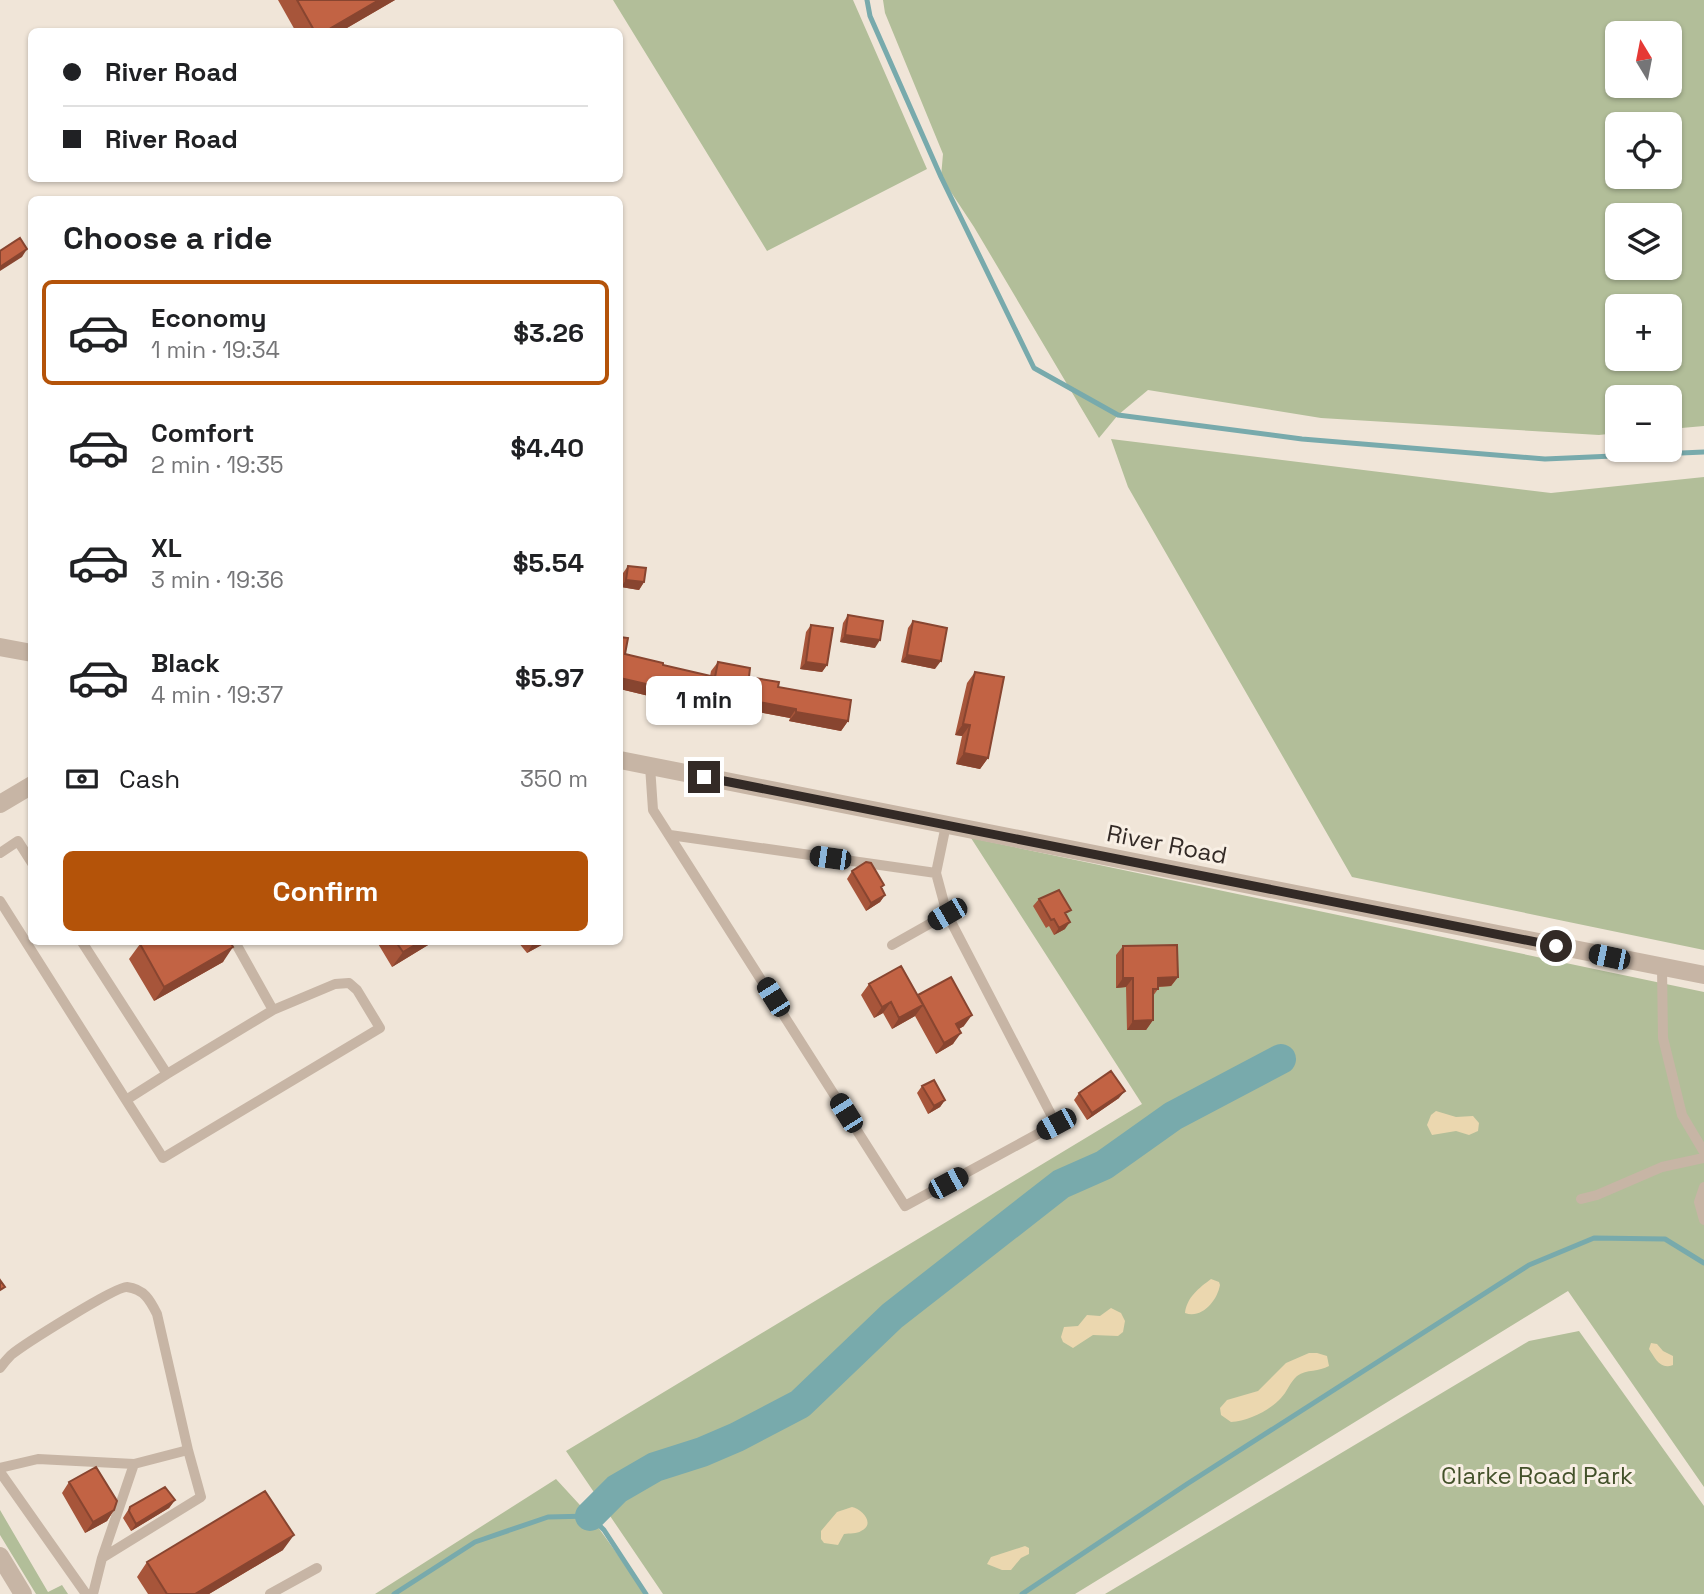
<!DOCTYPE html>
<meta charset="utf-8">
<style>
body{margin:0;font-family:"Space Grotesk",sans-serif;background:#f2f2f2;color:#202124;height:100vh;display:flex;flex-direction:column;font-size:26px;white-space:nowrap}
*{box-sizing:border-box;margin:0}
p{font-size:23px;color:#757577}
.icon{flex:none;width:38px;height:38px;fill:none;stroke:currentColor;stroke-width:2;stroke-linecap:round;stroke-linejoin:round}
.map{position:relative;flex:1;overflow:hidden}
.side{position:absolute;left:28px;top:196px;width:595px;height:749px;display:flex;flex-direction:column;background:#fff;border-radius:10px;box-shadow:0 2px 5px #0004}
.side>*{flex:none}
.hud{position:absolute;left:28px;top:28px;width:595px;height:154px;border-radius:10px;box-shadow:0 2px 5px #0004;display:grid;align-content:center;height:154px;padding:0 35px;background:#fff}
.needle{width:46px;rotate:350deg}
.fabs{position:absolute;left:1605px;top:21px;display:grid;gap:14px}
.fabs a{display:grid;place-items:center;width:77px;height:77px;border-radius:10px;background:#fff;box-shadow:0 2px 5px #0004;font-size:35px}
.end{position:absolute;width:32px;height:32px;margin:-16px;border:9px solid #332a26;background:#fff;box-shadow:0 0 0 4px #fff}
.from{border-radius:50%}
.bubble{position:absolute;height:49px;border-radius:10px;background:#fff;box-shadow:0 2px 5px #0004;font-size:23px;font-weight:800;line-height:49px;text-align:center}
.car{position:absolute;width:21px;height:42px;margin:-21px -10px;border-radius:9px;box-shadow:0 0 5px 2px #0007;background:linear-gradient(#222 24%,#8ab4d8 0 40%,#222 0 76%,#8ab4d8 0 86%,#222 0)}
.hud b{display:flex;align-items:center;gap:24px;height:66px;font-size:26px}
.hud b+b{border-top:2px solid #e0e0e0}
.hud i{width:18px;height:18px;background:#202124}
ul{padding:0;list-style:none}
li{display:flex;align-items:center;gap:21px;height:105px;margin:0 14px 10px;padding:0 21px;border:4px solid transparent;border-radius:10px}
li div{flex:1}
li b{display:block;font-size:26px}
li em{font-style:normal;font-weight:800}
li.on{border-color:#b45309}
li>.icon{width:63px;height:63px;stroke-width:1.5}
h2{padding:0 35px;font-size:32px;line-height:84px}
.pay{display:flex;align-items:center;gap:18px;height:77px;padding:0 35px;font-size:26px}
.pay p{margin-inline-start:auto}
.button{display:flex;gap:14px;margin-top:auto;padding:14px 35px}
.button a{flex:1;height:80px;border-radius:10px;background:#b45309;color:#fff;font-size:28px;font-weight:800;line-height:80px;text-align:center}
.map>svg:first-child{display:block}
</style>
<div class="map">
<svg width="1704" height="1594" viewBox="0 0 1704 1594">
<rect width="100%" height="100%" fill="#f0e5d8"/>
<path fill="#b2be99" fill-rule="evenodd" d="M613,0H853L927,169L767,251Z
M883,0H1704V426L1670,429V397H1617V433L1599,435L1321,418L1148,390L1118,415L1099,438L974,227L941,177L943,154L885,13ZM1617,33H1670V86H1617ZM1617,124H1670V177H1617ZM1617,215H1670V268H1617ZM1617,306H1670V359H1617Z
M1111,439L1551,493L1704,477V950L1352,877L1128,487Z
M971,838L1704,992V1487L1568,1291L1075,1594H663L566,1451L1142,1104Z
M1579,1331L1704,1506V1594H1105L1529,1341Z
M556,1479L590,1516L646,1594H375Z
M0,1510L48,1592L62,1585L68,1594H36L0,1535Z"/>
<path fill="#ebd7af" d="M1436,1111L1456,1117L1473,1116L1479,1123L1478,1131L1469,1135L1456,1131L1432,1135L1427,1125L1431,1115Z
M1211,1279L1219,1282L1220,1285C1217,1301 1202,1319 1185,1313C1187,1297 1199,1288 1211,1279Z
M1111,1308L1121,1313L1125,1321L1123,1332L1118,1336L1093,1335L1073,1348L1063,1342L1061,1337L1064,1327L1078,1326L1087,1315L1100,1316Z
M1651,1343L1657,1344L1663,1351L1673,1356V1365C1660,1370 1655,1358 1649,1349Z
M1309,1353H1317L1327,1356L1329,1366C1319,1372 1307,1369 1297,1376C1290,1382 1287,1392 1281,1398C1269,1411 1248,1421 1231,1422L1221,1415L1220,1408L1227,1400L1258,1391L1286,1363Z
M852,1507C862,1509 876,1524 861,1531C857,1534 850,1533 844,1534L838,1545L824,1543L821,1539V1531L837,1512Z
M1025,1546L1029,1548V1554L1021,1558L1011,1570H1002L987,1564L991,1557Z"/>
<g fill="none" stroke-linecap="round" stroke-linejoin="round">
<path stroke="#78aaac" stroke-width="5" d="M867,0L870,16L941,177L1034,368L1118,415L1302,439L1545,459L1704,452
M394,1594L475,1542L548,1517L590,1516L604,1530L646,1594
M1022,1594L1187,1484L1529,1265L1594,1238L1665,1239L1704,1263"/>
<path stroke="#78aaac" stroke-width="30" d="M590,1516L617,1489L655,1467L702,1452L737,1437L800,1404L892,1316L1061,1184L1104,1165L1173,1116L1281,1059"/>
<path stroke="#c7b5a5" stroke-width="10" d="M650,766L653,810L905,1206L1056,1124L947,914L936,873L946,825
M670,835L936,873
M0,853L18,841L32,863
M0,901L126,1100L167,1074
M82,942L167,1074L273,1010L235,942
M892,945L947,914
M1662,967L1663,1038L1682,1115L1704,1152
M126,1100L163,1158L380,1028L357,990L349,983L335,984L273,1010
M1704,1187L1699,1202L1704,1220
M1581,1199L1597,1195L1662,1167L1704,1158
M0,1368C3,1364 7,1359 11,1355C23,1345 116,1286 127,1287C144,1289 150,1300 157,1314L188,1450
M0,1468L38,1459L134,1464L102,1558
M0,1472L86,1594
M93,1594L102,1558L201,1497L188,1450L134,1464
M270,1594L317,1568"/>
<path stroke="#c7b5a5" stroke-width="18" d="M0,804L32,785
M0,1556L23,1594"/>
<path stroke="#c7b5a5" stroke-width="18" d="M0,647L32,653
M620,760L1704,975"/>
</g>
<path fill="#a7553a" d="M278,0H395L340,32H296Z
M628,566L644,582L639,590L621,587L623,573Z
M848,615L875,648L840,642L843,623Z
M913,621L935,669L901,662L908,628Z
M811,625L827,665L822,672L800,669L806,632Z
M620,637L625,654L663,665L710,676L711,671L718,662L749,677L778,687L848,721L841,731L789,721L790,718L753,711L754,708L719,702L716,707L654,694L653,697L620,689Z
M975,672L988,758L980,769L956,764L962,736L955,735L967,683Z
M852,871L882,888L885,895L880,902L866,911L847,879Z
M1039,899L1067,915L1065,929L1054,935L1049,926L1046,928L1033,906Z
M144,942H230L223,962L154,1001L129,959L140,944Z
M377,942H433L392,967Z
M518,942H547L527,953Z
M1123,946L1178,977L1171,986L1158,987V989L1153,996V1020L1146,1030H1127L1126,987L1116,988V955Z
M869,984L918,996L964,1026L959,1029L953,1044L936,1054L915,1016L892,1029L883,1013L874,1018L861,995Z
M922,1086L945,1100L940,1107L928,1114L917,1093Z
M1079,1093L1119,1098L1087,1120L1074,1100Z
M69,1482L114,1510L107,1521L85,1533L62,1493Z
M175,1500L169,1508L131,1531L123,1518L130,1507Z
M283,1550L209,1594H148L137,1577L147,1562Z"/>
<path fill="#884530" d="M379,0H395L340,32H324Z
M27,249L22,257L0,271V267Z
M626,580L644,582L639,590L621,587Z
M845,635L880,640L875,648L840,642Z
M907,655L941,661L935,669L901,662Z
M806,662L827,665L822,672L800,669Z
M620,678L724,693L760,699L754,708L719,702L716,707L654,694L653,697L620,689Z
M759,702L796,709L790,718L753,711Z
M796,712L848,721L841,731L789,721Z
M963,724L970,725L962,736L955,735Z
M964,753L988,758L980,769L956,764Z
M885,895L880,902L866,911L871,903Z
M1070,922L1065,929L1054,935L1059,928Z
M420,942H433L392,967L403,952Z
M534,942H547L527,953Z
M233,947L223,962L154,1001L164,987Z
M1178,977L1171,986L1151,987L1158,978Z
M1123,978H1133L1126,987L1116,988Z
M891,1002L883,1013L874,1018L882,1007Z
M923,1005L915,1016L892,1029L899,1018Z
M972,1015L964,1026L948,1035L956,1024Z
M1153,1020L1146,1030H1127L1133,1021Z
M961,1033L953,1044L936,1054L944,1043Z
M1125,1091L1119,1098L1087,1120L1092,1113Z
M945,1100L940,1107L928,1114L934,1106Z
M175,1500L169,1508L131,1531L136,1524Z
M114,1510L107,1521L85,1533L93,1522Z
M294,1535L283,1550L209,1594H195Z"/>
<path fill="#c26344" stroke="#884530" stroke-width="2" d="M297,0H379L324,32H315Z
M20,238L27,249L0,267V251Z
M628,566L646,568L644,582L626,580Z
M848,615L883,621L880,640L845,635Z
M913,621L947,628L941,661L907,655Z
M811,625L833,628L827,665L806,662Z
M620,637L628,638L625,654L663,663V665L715,677L718,662L750,668L749,677L779,682L778,687L851,700L848,721L796,712V709L759,702L760,699L724,693L723,697L659,685V687L620,678Z
M975,672L1004,677L988,758L964,753L970,725L963,724Z
M866,862L871,863L884,885L881,887L885,895L871,903L852,871Z
M1059,890L1071,910L1065,913L1070,922L1059,928L1054,919L1051,920L1039,899Z
M145,942H230L233,947L164,987L140,944Z
M396,942H420L403,952Z
M1177,945L1178,977L1158,978V989H1153V1020L1133,1021V978H1123V946Z
M901,966L923,1005L899,1018L891,1002L882,1007L869,984Z
M951,977L972,1015L956,1024L961,1033L944,1043L918,995Z
M1111,1071L1125,1091L1092,1113L1079,1093Z
M934,1080L945,1100L934,1106L922,1086Z
M0,1280L5,1287L0,1290Z
M96,1467L117,1501L114,1510L93,1522L69,1482Z
M165,1487L175,1500L136,1524L129,1511L130,1507Z
M265,1491L294,1535L195,1594H167L147,1562Z"/>
<g fill="none" stroke-linecap="round" stroke-linejoin="round">
<path stroke="#332a26" stroke-width="9" d="M704,777L1556,946"/>
</g>
<g text-anchor="middle" dominant-baseline="central" stroke-width="6" stroke-linejoin="round" paint-order="stroke">
<g font-size="24" fill="#332a26" stroke="#f8efe4">
<text transform="translate(1167 844) rotate(11)">River Road</text>
</g>
<g font-size="24" fill="#43512a" stroke="#f8efe4">
<text x="1537" y="1475">Clarke Road Park</text>
</g>
</g>
</svg>
<div class="fabs">
<a><svg class="needle" viewBox="-14 -14 28 28"><path d="M0-13l5 13h-10z" fill="#e53935"/><path d="M0 13l5-13h-10z" fill="#757577"/></svg></a>
<a><svg class="icon" aria-label="locate" viewBox="0 0 24 24"><circle cx="12" cy="12" r="6"/><path d="M12 2v4M12 18v4M2 12h4M18 12h4"/></svg></a>
<a><svg class="icon" aria-label="layers" viewBox="0 0 24 24"><path d="M12 4l9 5-9 5-9-5zM3 14l9 5 9-5"/></svg></a>
<a>+</a>
<a>−</a>
</div>
<i class="end from" style="left:1556px;top:946px"></i>
<i class="end" style="left:704px;top:777px"></i>
<div class="bubble" style="left:646px;top:676px;width:116px">1 min</div>
<i class="car" style="left:830px;top:858px;rotate:278deg"></i>
<i class="car" style="left:947px;top:914px;rotate:240deg"></i>
<i class="car" style="left:1609px;top:957px;rotate:282deg"></i>
<i class="car" style="left:773px;top:997px;rotate:328deg"></i>
<i class="car" style="left:846px;top:1113px;rotate:328deg"></i>
<i class="car" style="left:1056px;top:1124px;rotate:242deg"></i>
<i class="car" style="left:948px;top:1183px;rotate:62deg"></i>
<div class="hud">
<b><i class="from"></i>River Road</b>
<b><i></i>River Road</b>
</div>
<section class="side">
<h2>Choose a ride</h2>
<ul>
<li class="on"><svg class="icon" aria-label="car" viewBox="0 0 24 24"><path d="M5 17H2v-5l4-1 3-4h7l3 4 3 1v5h-3M9 17h6M6 11h13"/><circle cx="7" cy="17" r="2"/><circle cx="17" cy="17" r="2"/></svg><div><b>Economy</b><p>1 min · 19:34</p></div><em>$3.26</em></li>
<li><svg class="icon" aria-label="car" viewBox="0 0 24 24"><path d="M5 17H2v-5l4-1 3-4h7l3 4 3 1v5h-3M9 17h6M6 11h13"/><circle cx="7" cy="17" r="2"/><circle cx="17" cy="17" r="2"/></svg><div><b>Comfort</b><p>2 min · 19:35</p></div><em>$4.40</em></li>
<li><svg class="icon" aria-label="car" viewBox="0 0 24 24"><path d="M5 17H2v-5l4-1 3-4h7l3 4 3 1v5h-3M9 17h6M6 11h13"/><circle cx="7" cy="17" r="2"/><circle cx="17" cy="17" r="2"/></svg><div><b>XL</b><p>3 min · 19:36</p></div><em>$5.54</em></li>
<li><svg class="icon" aria-label="car" viewBox="0 0 24 24"><path d="M5 17H2v-5l4-1 3-4h7l3 4 3 1v5h-3M9 17h6M6 11h13"/><circle cx="7" cy="17" r="2"/><circle cx="17" cy="17" r="2"/></svg><div><b>Black</b><p>4 min · 19:37</p></div><em>$5.97</em></li>
</ul>
<div class="pay"><svg class="icon" aria-label="cash" viewBox="0 0 24 24"><path d="M3 7h18v10H3z"/><circle cx="12" cy="12" r="2"/></svg>Cash<p>350 m</p></div>
<div class="button"><a>Confirm</a></div>
</section>
</div>
